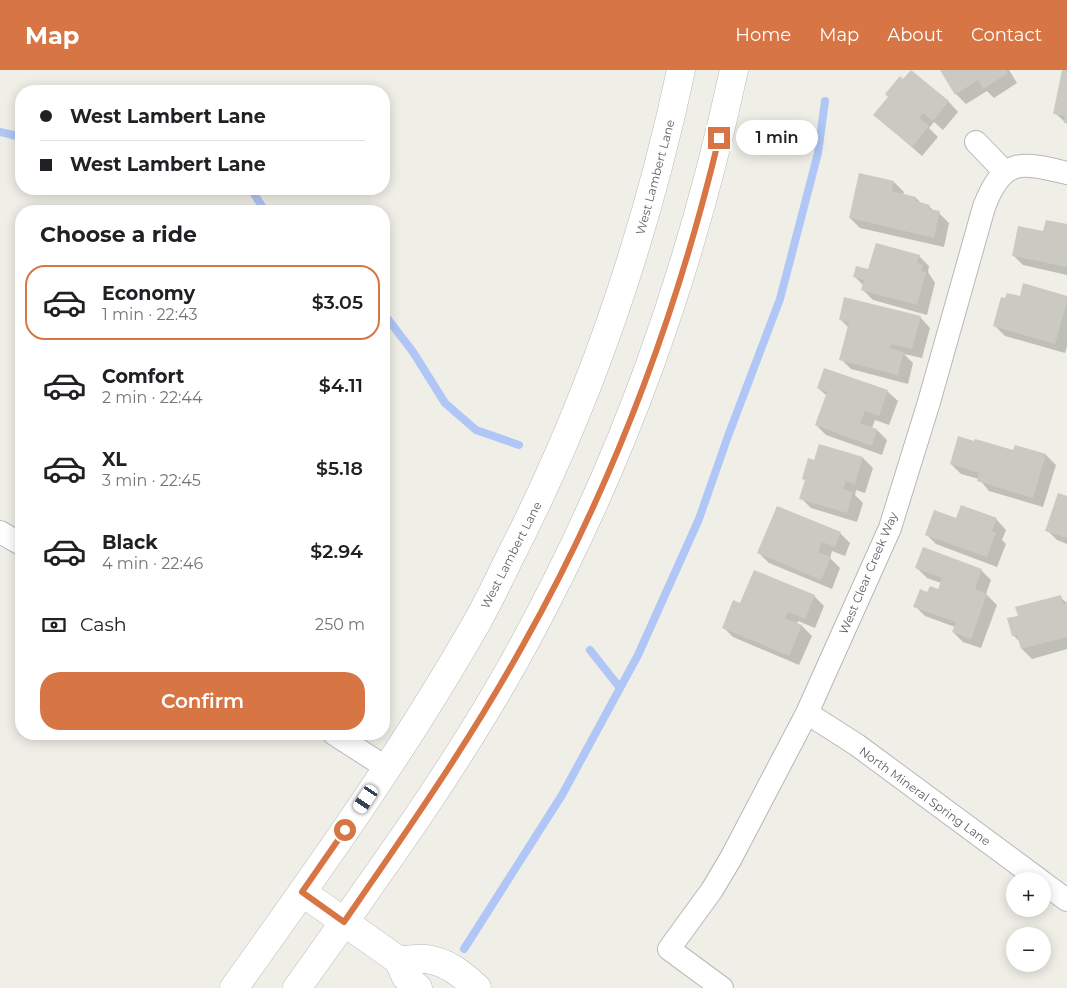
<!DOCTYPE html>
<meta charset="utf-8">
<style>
body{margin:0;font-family:Montserrat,sans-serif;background:#f2f2f2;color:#202124;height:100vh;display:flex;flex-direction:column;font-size:19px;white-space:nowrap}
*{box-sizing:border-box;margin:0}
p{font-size:16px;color:#757577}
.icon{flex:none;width:28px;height:28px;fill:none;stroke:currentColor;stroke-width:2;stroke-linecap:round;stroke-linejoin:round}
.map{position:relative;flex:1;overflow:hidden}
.details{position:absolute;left:15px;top:135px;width:375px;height:535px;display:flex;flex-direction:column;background:#fff;border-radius:20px;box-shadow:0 2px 12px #0003}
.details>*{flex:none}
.hud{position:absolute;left:15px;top:15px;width:375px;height:110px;border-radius:20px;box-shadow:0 2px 12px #0003;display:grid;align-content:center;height:110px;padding:0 25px;background:#fff}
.fabs{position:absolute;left:1006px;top:802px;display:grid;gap:10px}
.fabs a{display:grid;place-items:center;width:45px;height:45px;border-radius:50%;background:#fff;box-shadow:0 2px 12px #0003;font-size:25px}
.end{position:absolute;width:22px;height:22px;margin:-11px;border:6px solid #d87544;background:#fff;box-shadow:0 0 0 2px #fff}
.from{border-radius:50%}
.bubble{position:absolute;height:35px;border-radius:18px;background:#fff;box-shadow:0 2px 12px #0003;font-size:16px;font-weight:600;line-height:35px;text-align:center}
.car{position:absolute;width:15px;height:30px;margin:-15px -8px;border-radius:6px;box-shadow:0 0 4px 1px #0007;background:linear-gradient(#fff 24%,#345 0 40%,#fff 0 76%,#345 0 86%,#fff 0)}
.hud b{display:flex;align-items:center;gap:18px;height:48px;font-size:19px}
.hud b+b{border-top:1px solid #e0e0e0}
.hud i{width:12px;height:12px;background:#202124}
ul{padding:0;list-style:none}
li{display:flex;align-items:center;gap:15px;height:75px;margin:0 10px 8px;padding:0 15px;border:2px solid transparent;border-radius:20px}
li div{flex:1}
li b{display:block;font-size:19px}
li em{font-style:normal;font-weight:600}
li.current{border-color:#d87544}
li>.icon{width:45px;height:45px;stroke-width:1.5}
h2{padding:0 25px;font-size:22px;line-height:60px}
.pay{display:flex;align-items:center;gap:12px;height:55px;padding:0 25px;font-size:19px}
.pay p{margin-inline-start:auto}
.cta{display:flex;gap:10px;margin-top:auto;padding:10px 25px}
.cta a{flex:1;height:58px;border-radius:20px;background:#d87544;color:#fff;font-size:20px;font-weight:600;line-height:58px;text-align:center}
header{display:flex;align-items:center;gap:30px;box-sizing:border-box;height:70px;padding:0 25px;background:#d87544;color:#fff}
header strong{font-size:24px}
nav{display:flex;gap:28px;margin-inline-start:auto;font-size:18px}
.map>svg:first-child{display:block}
</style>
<header>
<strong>Map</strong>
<nav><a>Home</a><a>Map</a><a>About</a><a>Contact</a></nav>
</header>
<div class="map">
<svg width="1067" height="918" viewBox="0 0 1067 918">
<rect width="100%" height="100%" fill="#efefe7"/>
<path fill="#0003" d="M941,0H1009L1017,13L994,28L987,21L966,34L956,24Z
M1063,0H1067V54L1055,43Z
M903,11L948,31L958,42L943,60L934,52L929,58L938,67L922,86L875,45Z
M894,112L904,122L903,125L916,128L922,134L929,136L935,142L939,143L949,153L944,177L860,158L850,148Z
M1067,156V205L1023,195L1013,185L1044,163Z
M919,186L929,196L928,202L935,213L927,245L873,230L863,220L864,216L854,206Z
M1067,227V276L1065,283L1005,266L995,256L1021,228Z
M920,247L930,258L922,288L904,284L913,293L908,314L851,299L841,289L849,258L840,249Z
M818,318L887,321L898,331L889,355L875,350L872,358L877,360L887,370L882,385L826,365L816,355L827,326Z
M1046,385L1056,395L1043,437L989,421L979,409L961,404L951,394Z
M863,388L873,398L865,423L856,420L855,425L863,433L857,452L811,438L801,428L806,411L803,408Z
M1067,427V474L1057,470L1047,460Z
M996,449L1006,460L1002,470L1006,474L997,497L936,474L926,464L957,450Z
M840,463L850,473L845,486L832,481L830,488L840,498L832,519L769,493L759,483Z
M917,498L981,500L991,510L986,524L997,535L981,578L963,572L953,562L955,557L925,546L915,536L928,524L939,520L941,513L927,508Z
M814,526L824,536L815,558L798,551L797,554L802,556L812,566L799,595L733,567L723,557L741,535Z
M1060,527L1067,533V579L1032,589L1022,579L1021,573L1013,565L1019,546Z"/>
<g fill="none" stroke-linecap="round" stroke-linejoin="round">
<path stroke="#b0c6f6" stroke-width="8" d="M0,62L21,67
M251,119L265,141
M384,244L413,282L445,333L476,360L519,375
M590,580L620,618
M464,879L562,725L638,585L699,449L728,366L780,229L818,83L825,31"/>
</g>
<path fill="#cacac3" d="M911,0L949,31L933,51L923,43L919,48L929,56L912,77L873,45L888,27L885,24L900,6L903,9Z
M940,0H1006L1008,3L983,19L978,10L955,25Z
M1062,0H1067V53H1064L1065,46L1053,44Z
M859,103L894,111L892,121L916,127V131L930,135L929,139L940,141L934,168L849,148Z
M1046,150L1067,154V197L1012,186L1018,156L1043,161Z
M876,173L920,185L917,193L923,195L921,201L926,202L917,235L861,220L864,210L853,207L856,196L868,199Z
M1023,213L1067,226V231L1055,274L993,256L1001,227L1005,228L1007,223L1020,226Z
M844,227L921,246L912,279L891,274L890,278L904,282L898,305L839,290L849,252L839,250Z
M824,298L888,320L879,346L865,341L860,353L877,359L872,376L815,355L827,322L817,318Z
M958,366L974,371L975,369L1013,380L1015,375L1046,384L1033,428L977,411L979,403L950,394Z
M819,374L863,387L855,414L846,411L843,419L853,422L847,443L799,429L805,410L802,409L808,388L814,390Z
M1058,423L1067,426V468L1045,461Z
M961,435L997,448L992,461L996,463L987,487L925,465L934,440L956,448Z
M777,436L841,462L835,477L822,472L818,482L831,487L821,510L757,483Z
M923,477L982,499L975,519L987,524L971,569L952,562L956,552L913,537L920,519L927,522L930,516L938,519L942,508L915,498Z
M754,500L815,525L805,549L788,542L785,548L802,555L789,586L722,558L733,530L740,533Z
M1061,525L1063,534L1067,533V567L1021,579L1017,565L1012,566L1007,548L1018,546L1015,537Z"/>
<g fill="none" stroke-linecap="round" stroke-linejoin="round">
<defs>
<path id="minor" d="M976,72L1005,102
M0,462L21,474
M807,643L857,675L1041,811
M334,664L387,698
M1042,812L1067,830
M722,918L669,879L712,820L731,788L807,643L890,458L929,332L984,137C1003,87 1021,92 1067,103"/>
<path id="tertiary" d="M302,822L398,890L406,907L418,918
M398,890C407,890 417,888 426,889C446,891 463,905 477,918"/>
<path id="secondary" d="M234,918C319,799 405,679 477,552C489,531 499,509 510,487C589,333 645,169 681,0
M297,918C377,806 459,694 524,574C624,390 690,204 734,0"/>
</defs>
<use href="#minor" stroke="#b7b7bc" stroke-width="24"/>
<use href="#tertiary" stroke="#b7b7bc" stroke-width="29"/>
<use href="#secondary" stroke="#b8b9bf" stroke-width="29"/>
<use href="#minor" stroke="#fff" stroke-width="22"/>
<use href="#tertiary" stroke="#fff" stroke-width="28"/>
<use href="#secondary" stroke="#fff" stroke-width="28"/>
</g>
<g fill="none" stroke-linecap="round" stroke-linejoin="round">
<path stroke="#d87544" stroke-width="6" d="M345,760L302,822L344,852C407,761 470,671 523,575C612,417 677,244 719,68"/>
</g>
<g text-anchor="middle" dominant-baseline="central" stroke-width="5" stroke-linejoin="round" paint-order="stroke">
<g font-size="12" fill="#5e6065" stroke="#fff">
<text transform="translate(655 107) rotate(-75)">West Lambert Lane</text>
<text transform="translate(511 485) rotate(-63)">West Lambert Lane</text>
<text transform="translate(868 503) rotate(-67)">West Clear Creek Way</text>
<text transform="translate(925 726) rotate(36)">North Mineral Spring Lane</text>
</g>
</g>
</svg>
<div class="fabs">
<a>+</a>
<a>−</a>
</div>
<i class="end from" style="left:345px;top:760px"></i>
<i class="end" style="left:719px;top:68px"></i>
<div class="bubble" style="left:736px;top:50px;width:82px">1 min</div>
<i class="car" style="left:366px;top:729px;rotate:214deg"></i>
<div class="hud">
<b><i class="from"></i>West Lambert Lane</b>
<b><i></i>West Lambert Lane</b>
</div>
<section class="details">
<h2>Choose a ride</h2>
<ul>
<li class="current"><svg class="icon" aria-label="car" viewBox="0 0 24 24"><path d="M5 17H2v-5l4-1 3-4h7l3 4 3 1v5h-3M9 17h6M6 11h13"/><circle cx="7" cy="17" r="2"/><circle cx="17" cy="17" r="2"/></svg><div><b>Economy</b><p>1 min · 22:43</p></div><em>$3.05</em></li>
<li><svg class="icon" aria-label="car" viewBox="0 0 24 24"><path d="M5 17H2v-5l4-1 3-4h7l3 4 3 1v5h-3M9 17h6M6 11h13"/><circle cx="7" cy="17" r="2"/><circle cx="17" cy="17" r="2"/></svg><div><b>Comfort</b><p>2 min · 22:44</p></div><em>$4.11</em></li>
<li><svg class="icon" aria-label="car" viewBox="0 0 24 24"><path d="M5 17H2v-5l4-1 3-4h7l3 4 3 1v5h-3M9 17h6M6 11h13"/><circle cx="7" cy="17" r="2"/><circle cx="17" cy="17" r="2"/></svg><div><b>XL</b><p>3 min · 22:45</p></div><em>$5.18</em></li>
<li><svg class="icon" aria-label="car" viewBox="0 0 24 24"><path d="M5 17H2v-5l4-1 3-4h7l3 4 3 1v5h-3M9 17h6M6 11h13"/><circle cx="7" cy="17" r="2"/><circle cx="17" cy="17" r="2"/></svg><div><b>Black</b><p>4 min · 22:46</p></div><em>$2.94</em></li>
</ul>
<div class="pay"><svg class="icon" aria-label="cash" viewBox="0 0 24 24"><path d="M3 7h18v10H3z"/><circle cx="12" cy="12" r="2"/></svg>Cash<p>250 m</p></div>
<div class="cta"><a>Confirm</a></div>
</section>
</div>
